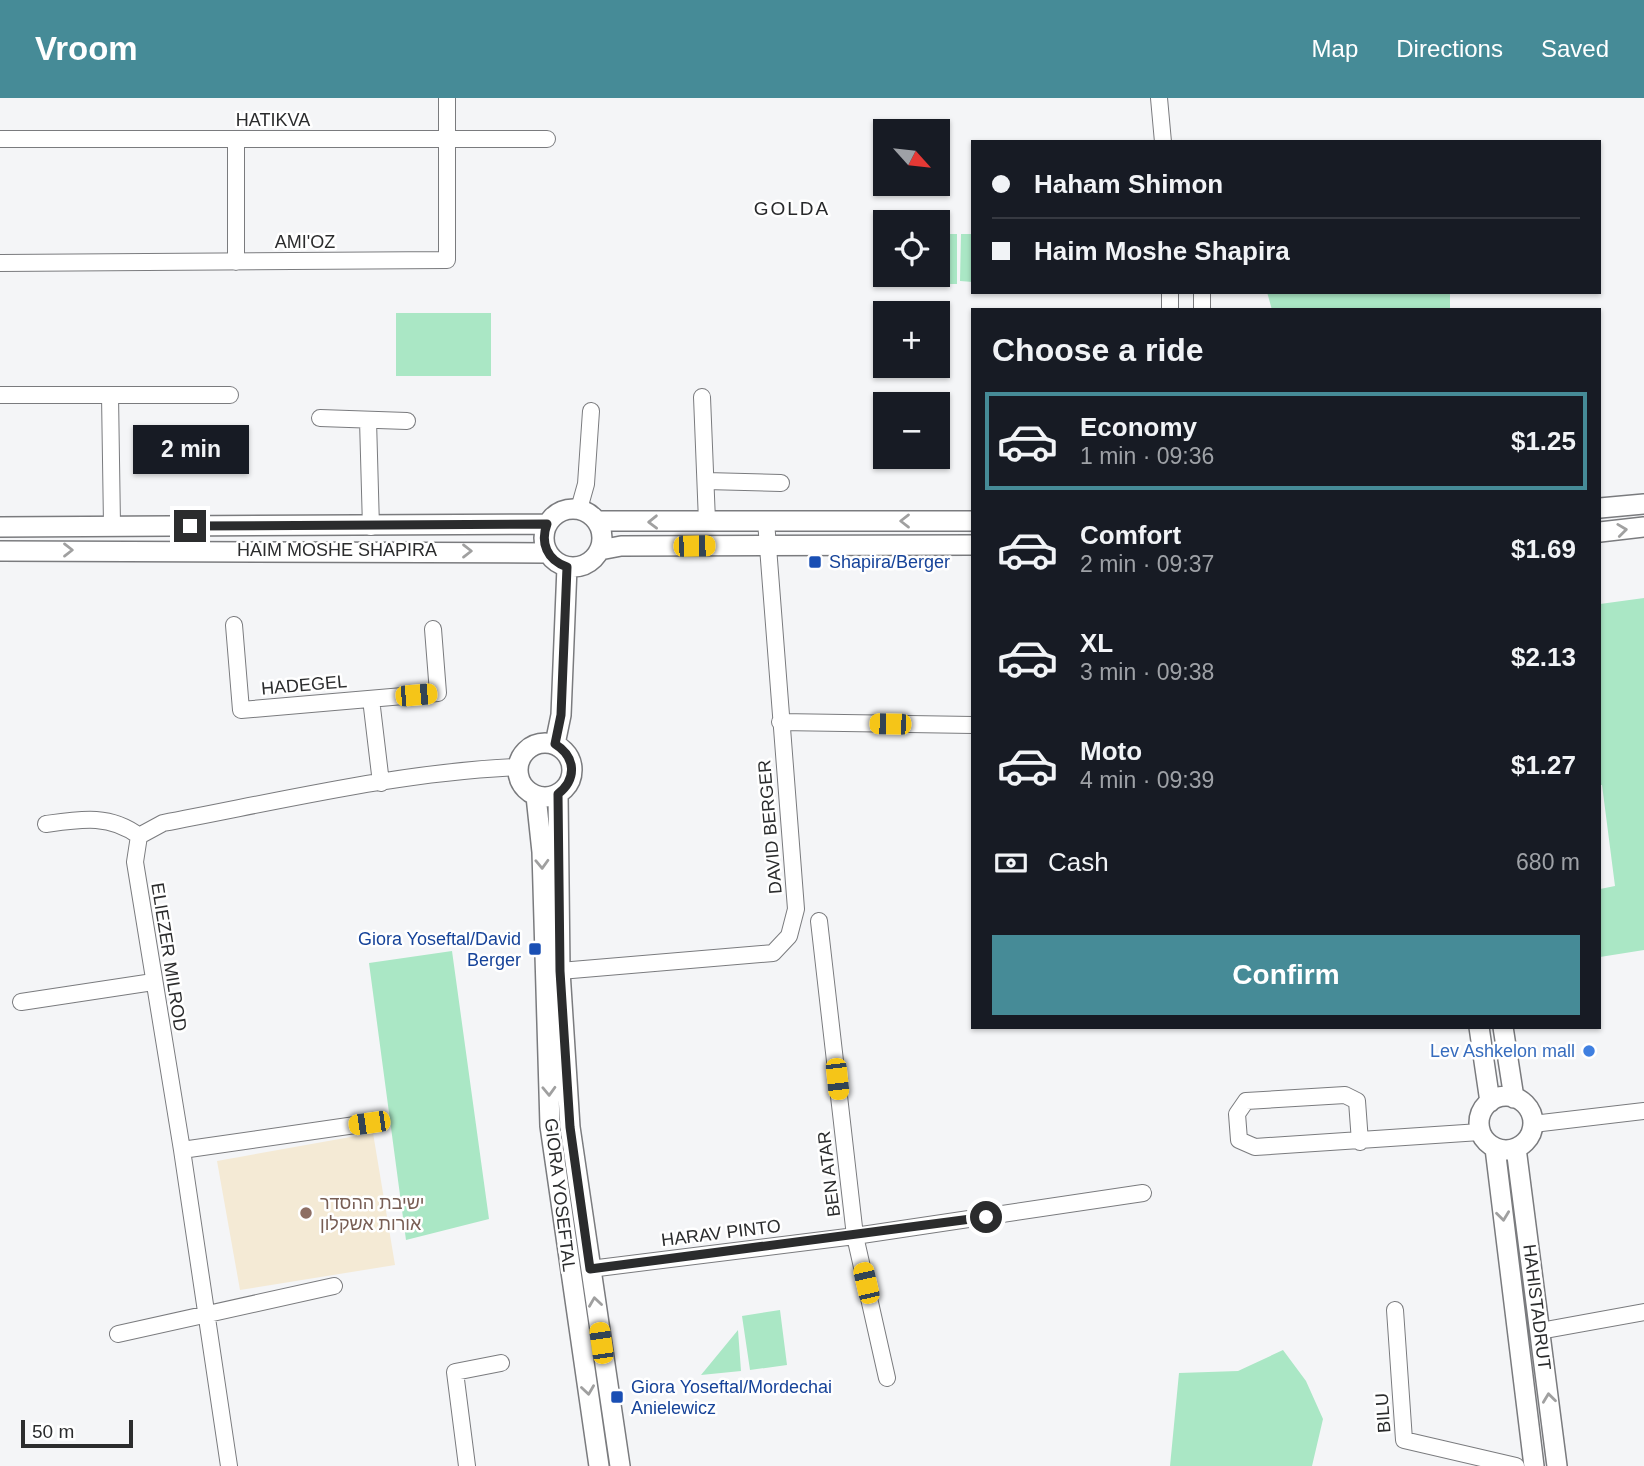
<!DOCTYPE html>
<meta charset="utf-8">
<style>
body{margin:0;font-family:Helvetica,"Noto Sans Hebrew",sans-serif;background:#242831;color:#f1f3f6;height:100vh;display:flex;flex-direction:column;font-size:26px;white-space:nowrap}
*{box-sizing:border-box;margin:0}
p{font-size:23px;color:#9ea1a6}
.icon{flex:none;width:38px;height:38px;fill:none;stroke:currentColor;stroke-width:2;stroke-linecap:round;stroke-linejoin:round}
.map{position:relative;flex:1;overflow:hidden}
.side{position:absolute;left:971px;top:210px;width:630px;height:721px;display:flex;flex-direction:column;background:#171b24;border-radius:0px;box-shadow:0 2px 5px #0004}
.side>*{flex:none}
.top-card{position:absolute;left:971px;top:42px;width:630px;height:154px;border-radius:0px;box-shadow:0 2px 5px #0004;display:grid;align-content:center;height:154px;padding:0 21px;background:#171b24}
.needle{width:46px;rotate:117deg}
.controls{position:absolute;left:873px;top:21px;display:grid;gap:14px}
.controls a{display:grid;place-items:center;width:77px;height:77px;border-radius:0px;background:#171b24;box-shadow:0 2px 5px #0004;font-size:35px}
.scale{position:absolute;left:21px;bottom:18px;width:112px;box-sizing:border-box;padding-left:7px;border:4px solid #2b2c2d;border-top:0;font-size:19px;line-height:24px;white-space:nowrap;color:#2b2c2d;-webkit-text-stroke:5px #fff;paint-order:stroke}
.end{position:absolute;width:32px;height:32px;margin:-16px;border:9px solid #2b2c2d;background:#fff;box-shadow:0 0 0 4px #fff}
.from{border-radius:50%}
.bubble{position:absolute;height:49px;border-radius:0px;background:#171b24;box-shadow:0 2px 5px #0004;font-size:23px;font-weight:700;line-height:49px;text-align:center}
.car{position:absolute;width:21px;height:42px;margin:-21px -10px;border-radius:9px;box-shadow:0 0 5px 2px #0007;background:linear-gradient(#f5c518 24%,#345 0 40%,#f5c518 0 76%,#345 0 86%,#f5c518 0)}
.top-card b{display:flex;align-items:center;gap:24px;height:66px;font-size:26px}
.top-card b+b{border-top:2px solid #363941}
.top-card i{width:18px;height:18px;background:#f1f3f6}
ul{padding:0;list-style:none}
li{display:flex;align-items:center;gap:21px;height:98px;margin:0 14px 10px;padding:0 7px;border:4px solid transparent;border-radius:0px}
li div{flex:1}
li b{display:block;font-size:26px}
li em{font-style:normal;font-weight:700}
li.on{border-color:#468b97}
li>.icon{width:63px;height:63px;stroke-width:1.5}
h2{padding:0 21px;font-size:32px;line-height:84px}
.pay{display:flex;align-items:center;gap:18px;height:77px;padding:0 21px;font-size:26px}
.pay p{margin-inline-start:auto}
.action{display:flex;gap:14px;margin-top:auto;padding:14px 21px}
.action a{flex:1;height:80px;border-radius:0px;background:#468b97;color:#fff;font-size:28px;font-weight:700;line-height:80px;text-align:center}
header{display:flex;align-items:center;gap:42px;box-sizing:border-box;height:98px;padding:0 35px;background:#468b97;color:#fff}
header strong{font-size:33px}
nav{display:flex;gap:38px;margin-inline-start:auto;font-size:24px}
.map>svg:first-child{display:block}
</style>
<header>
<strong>Vroom</strong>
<nav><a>Map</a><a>Directions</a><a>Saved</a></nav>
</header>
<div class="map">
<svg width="1644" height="1368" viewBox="0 0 1644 1368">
<rect width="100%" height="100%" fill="#f4f5f7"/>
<path fill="#f4ead5" d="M373,1035L395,1167L240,1192L217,1063Z"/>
<path fill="#aae7c5" d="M938,136H957V186H887V177H938Z
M961,136H973V184L960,183Z
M1267,194H1450V212H1272Z
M396,215H491V278H396Z
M1644,500V852L1600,859V791L1615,788L1602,687H1600V506Z
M452,853L489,1121L406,1142L369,865Z
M780,1212L787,1267L750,1272L742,1218Z
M738,1232L741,1273L701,1277Z
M1283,1252L1306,1283L1323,1321L1312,1368H1170L1179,1275L1238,1273Z"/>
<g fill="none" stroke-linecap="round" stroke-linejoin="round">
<defs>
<path id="minor" d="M1159,0L1163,44
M0,41H547
M236,164V42
M0,165L447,162V0
M1202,211V194
M1170,212V194
M0,297H230
M110,297L112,427
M702,299L707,423
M320,320L407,323
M368,322L371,429
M706,383L781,385
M579,411L586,386L591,313
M234,527L241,612L438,595L433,531
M371,601L381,685
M780,624L973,627
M46,726C81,721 110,716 139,738
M819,823L855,1138L887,1280
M560,873L773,855L789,838L796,811L766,423
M21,904L153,884
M1533,1026L1644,1013
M1360,1044L1357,1003L1345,997L1246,1003L1237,1016L1239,1042L1255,1049L1480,1034
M182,1052L369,1025
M590,1171L855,1138L1143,1095
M1395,1212L1404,1342L1516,1368
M1540,1233L1644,1214
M118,1236L334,1188
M229,1368L182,1052L135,764L139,738L163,725C280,703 399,674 518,669
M467,1368L455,1274L501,1265"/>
<path id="tertiary" d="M1600,410L1644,406
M544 440a29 29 0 1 1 58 0a29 29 0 1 1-58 0Z
M598,423H973
M0,429L547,426
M1600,434L1644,429
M600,452L621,448L973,447
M0,453L548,455
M518 672a27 27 0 1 1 54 0a27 27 0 1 1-54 0Z
M555,646L561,617L567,469
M558,696L560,873L570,1029L620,1368
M536,698L542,754L550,1028L599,1368
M1479,929L1490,1004
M1503,929L1514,1000
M1479 1025a27 27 0 1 1 54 0a27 27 0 1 1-54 0Z
M1495,1050L1534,1368
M1516,1050L1557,1368"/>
</defs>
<use href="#minor" stroke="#7a7b7e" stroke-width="18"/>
<use href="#tertiary" stroke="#7a7b7e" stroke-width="22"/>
<use href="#minor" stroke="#fff" stroke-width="16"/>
<use href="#tertiary" stroke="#fff" stroke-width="19"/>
</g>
<defs><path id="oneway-chevron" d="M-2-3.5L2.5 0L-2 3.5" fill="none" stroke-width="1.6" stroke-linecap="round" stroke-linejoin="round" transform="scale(1.75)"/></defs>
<g stroke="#a0a0a0">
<use href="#oneway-chevron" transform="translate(905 423) rotate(-180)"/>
<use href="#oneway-chevron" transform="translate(653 424) rotate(179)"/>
<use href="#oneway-chevron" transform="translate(1622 432) rotate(-7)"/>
<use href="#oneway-chevron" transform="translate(68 452)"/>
<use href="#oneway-chevron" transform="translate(467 453)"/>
<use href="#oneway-chevron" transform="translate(542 766) rotate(88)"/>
<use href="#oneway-chevron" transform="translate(549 993) rotate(88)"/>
<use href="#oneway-chevron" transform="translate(1503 1118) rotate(83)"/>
<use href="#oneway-chevron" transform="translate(595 1204) rotate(-98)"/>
<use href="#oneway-chevron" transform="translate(588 1292) rotate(82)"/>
<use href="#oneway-chevron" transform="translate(1549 1300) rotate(-97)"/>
</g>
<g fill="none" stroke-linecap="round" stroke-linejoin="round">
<path stroke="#2b2c2d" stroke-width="9" d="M190,428L547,426C540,445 547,462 567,469L561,617L555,646C576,659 577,681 558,696L560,873L570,1029L590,1171L986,1119"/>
</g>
<g fill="#1a4fb4" stroke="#fff" stroke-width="2.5">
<rect x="808" y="457" width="14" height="14" rx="3.5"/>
<rect x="528" y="844" width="14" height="14" rx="3.5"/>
<rect x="610" y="1292" width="14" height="14" rx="3.5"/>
</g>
<circle fill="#3f7fe0" stroke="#fff" stroke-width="2.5" cx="1589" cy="953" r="7"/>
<circle fill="#8d6e63" stroke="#fff" stroke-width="2.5" cx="306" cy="1115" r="7"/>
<g text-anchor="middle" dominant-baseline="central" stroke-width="5" stroke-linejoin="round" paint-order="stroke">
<g font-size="18" fill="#2b2c2d" stroke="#fff">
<text x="273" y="22">HATIKVA</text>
<text x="305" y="144">AMI'OZ</text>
<text x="337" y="452">HAIM MOSHE SHAPIRA</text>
<text transform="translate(304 587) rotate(-5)">HADEGEL</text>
<text transform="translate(770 729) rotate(-95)">DAVID BERGER</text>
<text transform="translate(169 859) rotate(81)">ELIEZER MILROD</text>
<text transform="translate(829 1076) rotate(-97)">BEN ATAR</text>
<text transform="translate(560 1097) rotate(83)">GIORA YOSEFTAL</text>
<text transform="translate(721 1135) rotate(-7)">HARAV PINTO</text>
<text transform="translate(1537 1209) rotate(83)">HAHISTADRUT</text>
<text transform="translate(1383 1315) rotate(-94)">BILU</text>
</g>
<g font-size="18" fill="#164399" stroke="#fff" text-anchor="start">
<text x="829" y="464">Shapira/Berger</text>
<text x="521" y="841" text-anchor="end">Giora Yoseftal/David<tspan x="521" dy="21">Berger</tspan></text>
<text x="631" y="1289">Giora Yoseftal/Mordechai<tspan x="631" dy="21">Anielewicz</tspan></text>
</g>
<g font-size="18" fill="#366cbe" stroke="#fff" text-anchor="end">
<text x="1575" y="953">Lev Ashkelon mall</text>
</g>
<g font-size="18" fill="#785e54" stroke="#fff" text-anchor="start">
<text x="320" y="1105">ישיבת ההסדר<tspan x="320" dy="21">אורות אשקלון</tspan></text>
</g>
<g font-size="19" letter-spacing="2" fill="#28292b" stroke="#fff">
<text x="792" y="110">GOLDA</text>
</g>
</g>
</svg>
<div class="controls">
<a><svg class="needle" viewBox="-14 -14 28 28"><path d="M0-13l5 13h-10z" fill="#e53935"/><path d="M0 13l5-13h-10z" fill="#9ea1a6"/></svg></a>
<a><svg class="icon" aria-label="locate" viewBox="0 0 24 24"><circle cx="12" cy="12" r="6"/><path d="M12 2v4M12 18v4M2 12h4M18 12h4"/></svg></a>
<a>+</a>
<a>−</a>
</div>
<div class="scale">50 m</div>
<i class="end from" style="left:986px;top:1119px"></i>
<i class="end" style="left:190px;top:428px"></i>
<div class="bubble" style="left:133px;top:327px;width:116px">2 min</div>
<i class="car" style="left:694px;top:448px;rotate:89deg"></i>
<i class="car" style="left:416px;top:597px;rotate:85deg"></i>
<i class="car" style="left:890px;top:626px;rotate:271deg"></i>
<i class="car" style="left:837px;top:981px;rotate:174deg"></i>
<i class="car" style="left:369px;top:1025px;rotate:262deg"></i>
<i class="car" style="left:866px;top:1185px;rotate:347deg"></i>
<i class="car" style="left:601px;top:1245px;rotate:352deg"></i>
<div class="top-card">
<b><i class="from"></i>Haham Shimon</b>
<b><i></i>Haim Moshe Shapira</b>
</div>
<section class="side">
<h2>Choose a ride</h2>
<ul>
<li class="on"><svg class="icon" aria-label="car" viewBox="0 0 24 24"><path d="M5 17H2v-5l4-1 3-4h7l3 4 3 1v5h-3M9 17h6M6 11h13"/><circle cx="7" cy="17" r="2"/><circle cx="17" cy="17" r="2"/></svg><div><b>Economy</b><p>1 min · 09:36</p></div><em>$1.25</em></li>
<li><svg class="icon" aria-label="car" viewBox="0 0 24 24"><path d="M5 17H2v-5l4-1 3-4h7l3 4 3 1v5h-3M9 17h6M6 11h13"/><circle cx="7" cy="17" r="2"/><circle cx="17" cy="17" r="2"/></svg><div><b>Comfort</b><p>2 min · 09:37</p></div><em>$1.69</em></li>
<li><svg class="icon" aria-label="car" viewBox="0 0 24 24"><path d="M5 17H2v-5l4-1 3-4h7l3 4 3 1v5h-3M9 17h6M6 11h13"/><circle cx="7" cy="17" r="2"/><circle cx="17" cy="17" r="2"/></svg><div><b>XL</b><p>3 min · 09:38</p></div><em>$2.13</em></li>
<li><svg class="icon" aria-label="car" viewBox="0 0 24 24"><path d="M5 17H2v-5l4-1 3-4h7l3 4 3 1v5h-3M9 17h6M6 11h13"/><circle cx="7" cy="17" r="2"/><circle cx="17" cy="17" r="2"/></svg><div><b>Moto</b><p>4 min · 09:39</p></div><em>$1.27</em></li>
</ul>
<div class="pay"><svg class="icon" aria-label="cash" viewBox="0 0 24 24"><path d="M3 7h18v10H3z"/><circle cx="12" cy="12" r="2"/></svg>Cash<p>680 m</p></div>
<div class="action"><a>Confirm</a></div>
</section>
</div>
